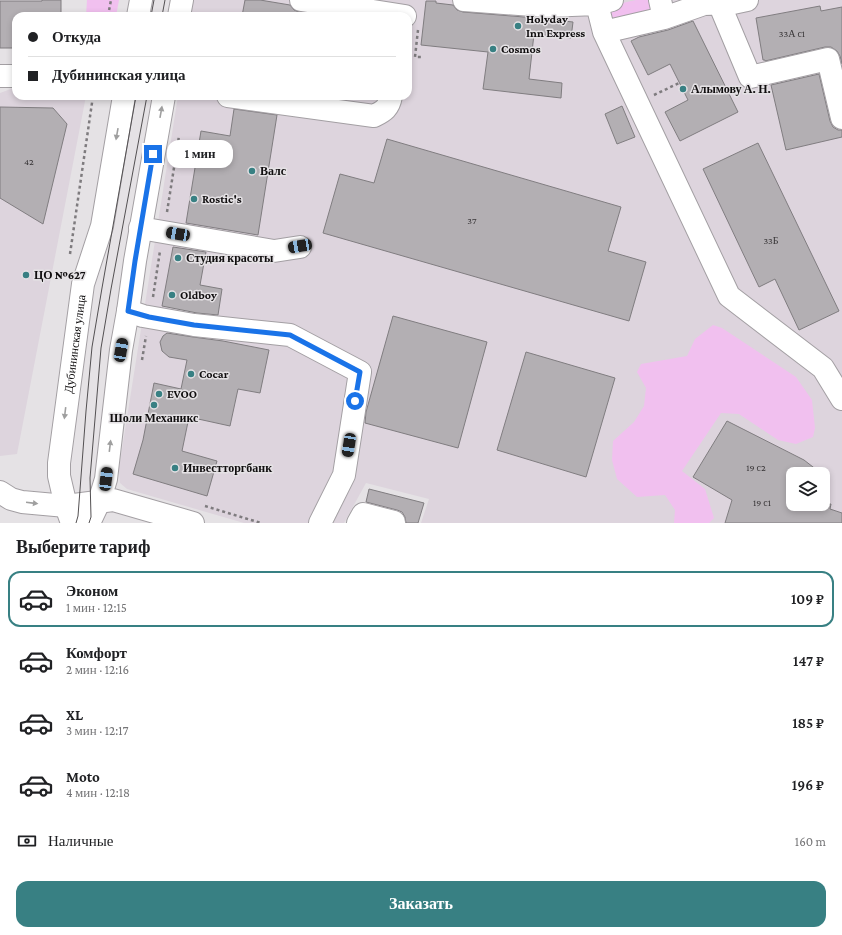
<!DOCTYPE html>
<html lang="ru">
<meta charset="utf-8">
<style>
body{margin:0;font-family:"Crimson Pro",serif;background:#f2f2f2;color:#202124;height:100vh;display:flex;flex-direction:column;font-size:15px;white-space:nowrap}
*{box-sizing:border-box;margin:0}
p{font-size:13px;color:#757577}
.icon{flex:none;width:22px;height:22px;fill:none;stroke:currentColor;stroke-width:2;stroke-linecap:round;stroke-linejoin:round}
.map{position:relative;height:523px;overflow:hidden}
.sheet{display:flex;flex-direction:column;background:#fff;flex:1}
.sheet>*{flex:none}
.hud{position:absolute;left:12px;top:12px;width:400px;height:88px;border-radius:12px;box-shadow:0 2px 6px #0003;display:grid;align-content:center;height:88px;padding:0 16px;background:#fff}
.buttons{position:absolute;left:786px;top:467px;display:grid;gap:8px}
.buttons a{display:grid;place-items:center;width:44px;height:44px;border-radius:8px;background:#fff;box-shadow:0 2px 6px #0003;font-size:20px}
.end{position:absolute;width:18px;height:18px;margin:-9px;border:5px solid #1a73e8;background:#fff;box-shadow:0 0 0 2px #fff}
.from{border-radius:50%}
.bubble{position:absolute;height:28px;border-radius:12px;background:#fff;box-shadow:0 2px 6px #0003;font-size:13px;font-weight:600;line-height:28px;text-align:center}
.car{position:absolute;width:12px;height:24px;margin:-12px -6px;border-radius:5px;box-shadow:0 0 3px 1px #0007;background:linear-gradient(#222 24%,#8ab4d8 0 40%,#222 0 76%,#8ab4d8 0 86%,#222 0)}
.hud b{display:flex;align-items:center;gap:14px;height:38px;font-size:15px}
.hud b+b{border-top:1px solid #e0e0e0}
.hud i{width:10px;height:10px;background:#202124}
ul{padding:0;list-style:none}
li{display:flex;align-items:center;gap:12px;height:56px;margin:0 8px 6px;padding:0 8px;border:2px solid transparent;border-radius:12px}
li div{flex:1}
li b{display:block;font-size:15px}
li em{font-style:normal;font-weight:600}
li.selected{border-color:#388083}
li>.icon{width:36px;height:36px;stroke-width:1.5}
h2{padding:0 16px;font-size:18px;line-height:48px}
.pay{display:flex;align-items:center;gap:10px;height:44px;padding:0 16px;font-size:15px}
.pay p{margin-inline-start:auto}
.action{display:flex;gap:8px;margin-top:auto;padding:8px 16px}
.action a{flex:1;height:46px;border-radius:12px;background:#388083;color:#fff;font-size:16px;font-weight:600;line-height:46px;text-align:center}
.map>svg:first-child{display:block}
</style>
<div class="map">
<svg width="842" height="523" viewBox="0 0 842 523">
<rect width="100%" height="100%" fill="#e5e2e5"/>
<path fill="#ddd4dd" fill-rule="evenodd" d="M193,0H842V523H421L429,499L366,483L344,523H244L127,489L120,483L119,468L178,96H408V16H190ZM793,474H823V504H793Z
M16,87V96H86L17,454L0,456V93Z"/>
<path fill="#f1c0ef" d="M87,0H119L116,16H86Z
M636,0H656L658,11L612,25L609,6Z
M713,325L722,328L796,377L812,400L815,428L813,437L796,444L778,440L739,414L721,413L682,471L705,489L714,518L709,523H674L675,510L665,495L637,497L617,479L612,460L613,441L634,422L644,406L646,388L637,372L641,364L687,356L695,339Z"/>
<path fill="#b3afb3" stroke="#807d80" d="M42,0H61V16H16V48H0V1H42Z
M245,0H260L290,5L294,10L299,12L308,14L307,16H242Z
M426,1H436V3L453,5L457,10L463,12L536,18L573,22L571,38L534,34L529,79L562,83L561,98L483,89L488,52L421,45Z
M820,6L821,11L842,7V64L840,56L837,51L831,47H825L765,61V60H763L756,18Z
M693,21L738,112L680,141L665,112L688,100L670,64L648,75L631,41L639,37L668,30Z
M819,74L830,121L833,127L838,130H842V137L786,150L771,85Z
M622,106L635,137L617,144L605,114Z
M0,107L53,108L67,124L43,224L0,198Z
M234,109L277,115L258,235L186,223L201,131L230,136Z
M387,139L621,207L608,251L646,262L629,321L323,233L340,174L374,183Z
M758,143L839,311L799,330L775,279L759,287L703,169Z
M173,247L206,252L200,285L222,289L218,315L197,313L162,306Z
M393,316L487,342L458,448L365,423L366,412Z
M167,333L193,337L223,341L269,350L260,393L238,389L230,426L189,417L182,451L217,461L207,496L133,474L143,440L154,383L181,389L187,360L169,357L162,351L160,342L163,336Z
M526,352L615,378L586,477L497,450Z
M727,421L804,460L822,474H793V504H831L830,509L842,513V523H725L732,500L693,477Z
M369,489L424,503L418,523H406L405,517L402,512L397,510L366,502Z"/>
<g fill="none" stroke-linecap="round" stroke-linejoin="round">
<defs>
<path id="minor" d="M301,0L405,16
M464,0L546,6L597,4
M612,0L597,4L604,32L729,296L823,368L842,399
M719,3L750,77L828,59L842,118
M664,18L704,4L733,3L747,0
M604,32L664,18L660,0
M0,76H16
M228,96L374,116C384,111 389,108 391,96
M140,228L274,251L300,247
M128,311L143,316L194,325L290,335L360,372L344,475L320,523
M0,492L11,499L22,502L66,506L113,500L193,523
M358,523L363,514L394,522V523"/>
<g id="major">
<path d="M138,16L141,0"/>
<path d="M179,16L182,0"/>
<path id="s1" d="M72,523L66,506L59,476V463L83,284L102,226L124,96"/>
<path d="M89,523L99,502L106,479L121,350L128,311L135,261L164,96"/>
</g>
</defs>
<use href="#minor" stroke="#a39fa3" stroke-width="24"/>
<use href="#major" stroke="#a39fa3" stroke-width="24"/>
<path stroke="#7e7b7e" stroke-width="2.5" stroke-dasharray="3 3" stroke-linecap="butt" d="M108,16L111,0
M418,30L415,57H422
M654,95L679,83
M167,212L179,136
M70,254L93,96
M153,297L160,251
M142,360L146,336
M205,506L261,523"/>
<use href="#minor" stroke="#fff" stroke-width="22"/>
<use href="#major" stroke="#fff" stroke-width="22"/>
<path stroke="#535052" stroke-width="1" d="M151,16L154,0
M162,16L165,0
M76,523L78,516L86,411L92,347L102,288L136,96
M89,523L91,517L90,478L101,348L111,289L147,96"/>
</g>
<defs><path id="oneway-solid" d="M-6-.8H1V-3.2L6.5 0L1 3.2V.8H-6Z"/></defs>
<g fill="#9f9f9f">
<use href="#oneway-solid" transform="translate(161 112) rotate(-80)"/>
<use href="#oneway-solid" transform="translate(117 134) rotate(100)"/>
<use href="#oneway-solid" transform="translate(65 413) rotate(97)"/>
<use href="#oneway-solid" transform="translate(110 446) rotate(-83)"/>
<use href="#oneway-solid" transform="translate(32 503) rotate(7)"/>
</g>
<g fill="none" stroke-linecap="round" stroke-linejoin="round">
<path stroke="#1a73e8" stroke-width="5" d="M153,154L135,261L128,311L149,317L194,325L290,335L360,372L355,401"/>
</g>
<g fill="#388083" stroke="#e5e2e5" stroke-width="1.5">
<circle cx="518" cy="26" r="4"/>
<circle cx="493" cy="49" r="4"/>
<circle cx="683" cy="89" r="4"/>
<circle cx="252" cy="171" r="4"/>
<circle cx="194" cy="199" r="4"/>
<circle cx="178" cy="258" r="4"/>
<circle cx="26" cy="275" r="4"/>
<circle cx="172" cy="295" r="4"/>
<circle cx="191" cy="374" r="4"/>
<circle cx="159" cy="394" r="4"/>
<circle cx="154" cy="405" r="4"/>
<circle cx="175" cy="468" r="4"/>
</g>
<g text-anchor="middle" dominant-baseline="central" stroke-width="3" stroke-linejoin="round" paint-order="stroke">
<g font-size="10" fill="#393638">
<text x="792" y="33">33А с1</text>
<text x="29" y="161">42</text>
<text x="472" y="220">37</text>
<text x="771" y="240">33Б</text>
<text x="756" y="467">19 с2</text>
<text x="762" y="502">19 с1</text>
</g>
<g font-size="12" font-weight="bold" fill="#100e0f" stroke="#e5e2e5" text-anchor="start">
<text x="526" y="19">Holyday<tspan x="526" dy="14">Inn Express</tspan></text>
<text x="501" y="49">Cosmos</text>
<text x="691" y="89">Алымову А. Н.</text>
<text x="260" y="171">Валс</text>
<text x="202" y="199">Rostic's</text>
<text x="186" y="258">Студия красоты</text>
<text x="34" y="275">ЦО №627</text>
<text x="180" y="295">Oldboy</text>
<text x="199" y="374">Cocar</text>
<text x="167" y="394">EVOO</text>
<text x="154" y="418" text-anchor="middle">Шоли Механикс</text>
<text x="183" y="468">Инвестторгбанк</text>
</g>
<g font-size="12" fill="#100e0f" stroke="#e5e2e5">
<text stroke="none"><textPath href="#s1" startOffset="182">Дубининская улица</textPath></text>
</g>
</g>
</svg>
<div class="buttons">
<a><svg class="icon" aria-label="layers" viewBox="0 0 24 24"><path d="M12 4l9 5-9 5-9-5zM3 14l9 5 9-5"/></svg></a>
</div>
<i class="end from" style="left:355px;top:401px"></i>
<i class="end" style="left:153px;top:154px"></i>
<div class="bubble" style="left:167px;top:140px;width:66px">1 мин</div>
<i class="car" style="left:178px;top:234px;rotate:280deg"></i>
<i class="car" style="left:300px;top:246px;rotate:260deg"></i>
<i class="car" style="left:121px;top:350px;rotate:10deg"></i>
<i class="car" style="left:349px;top:445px;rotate:189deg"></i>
<i class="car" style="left:106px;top:479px;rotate:7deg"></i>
<div class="hud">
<b><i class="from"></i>Откуда</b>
<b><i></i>Дубининская улица</b>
</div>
</div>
<section class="sheet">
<h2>Выберите тариф</h2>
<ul>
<li class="selected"><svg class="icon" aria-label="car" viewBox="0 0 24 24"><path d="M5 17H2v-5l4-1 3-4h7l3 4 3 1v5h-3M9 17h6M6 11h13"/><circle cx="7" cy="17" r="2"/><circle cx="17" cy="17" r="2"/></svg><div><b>Эконом</b><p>1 мин · 12:15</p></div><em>109 ₽</em></li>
<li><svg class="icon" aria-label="car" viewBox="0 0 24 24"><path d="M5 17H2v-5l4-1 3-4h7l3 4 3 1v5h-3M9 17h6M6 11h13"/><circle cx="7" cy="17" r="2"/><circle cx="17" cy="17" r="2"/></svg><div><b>Комфорт</b><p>2 мин · 12:16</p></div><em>147 ₽</em></li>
<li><svg class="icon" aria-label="car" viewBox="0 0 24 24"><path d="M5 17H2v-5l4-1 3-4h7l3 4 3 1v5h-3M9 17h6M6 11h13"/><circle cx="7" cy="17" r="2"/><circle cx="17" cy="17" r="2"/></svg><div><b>XL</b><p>3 мин · 12:17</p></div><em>185 ₽</em></li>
<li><svg class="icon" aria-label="car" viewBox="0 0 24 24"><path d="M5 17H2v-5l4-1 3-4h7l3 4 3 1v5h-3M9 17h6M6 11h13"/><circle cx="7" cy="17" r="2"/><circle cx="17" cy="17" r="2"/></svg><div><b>Moto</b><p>4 мин · 12:18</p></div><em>196 ₽</em></li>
</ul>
<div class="pay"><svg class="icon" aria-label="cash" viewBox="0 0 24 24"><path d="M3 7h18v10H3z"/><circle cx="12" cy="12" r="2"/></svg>Наличные<p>160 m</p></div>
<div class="action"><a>Заказать</a></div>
</section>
